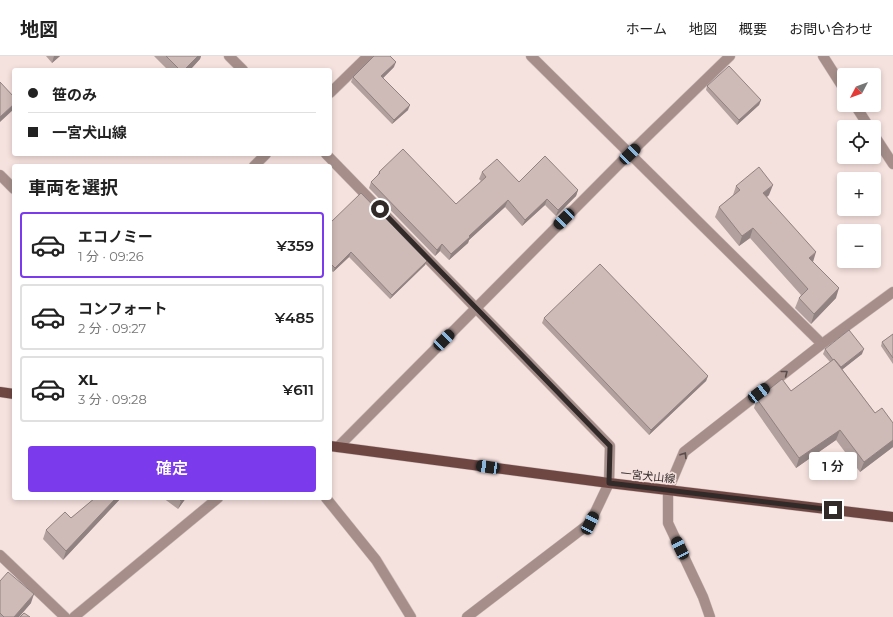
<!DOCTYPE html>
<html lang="ja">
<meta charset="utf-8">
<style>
body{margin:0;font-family:Montserrat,"Noto Sans JP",sans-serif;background:#f6f6f6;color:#222;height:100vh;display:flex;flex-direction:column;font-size:15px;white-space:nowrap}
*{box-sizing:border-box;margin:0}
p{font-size:13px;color:#767676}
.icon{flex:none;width:22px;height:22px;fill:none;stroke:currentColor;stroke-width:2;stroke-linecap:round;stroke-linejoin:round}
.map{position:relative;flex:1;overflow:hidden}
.drawer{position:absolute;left:12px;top:108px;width:320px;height:336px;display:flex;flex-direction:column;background:#fff;border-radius:4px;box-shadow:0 2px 6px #0003}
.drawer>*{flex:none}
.hud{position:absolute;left:12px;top:12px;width:320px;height:88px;border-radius:4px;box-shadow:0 2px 6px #0003;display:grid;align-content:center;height:88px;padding:0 16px;background:#fff}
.needle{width:26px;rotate:229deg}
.controls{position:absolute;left:837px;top:12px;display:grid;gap:8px}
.controls a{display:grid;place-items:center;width:44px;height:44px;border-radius:4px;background:#fff;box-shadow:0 2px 6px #0003;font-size:20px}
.end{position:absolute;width:18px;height:18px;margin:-9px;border:5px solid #312a29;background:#fff;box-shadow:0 0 0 2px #fff}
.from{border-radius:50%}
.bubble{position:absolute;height:28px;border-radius:4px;background:#fff;box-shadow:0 2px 6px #0003;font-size:13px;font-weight:600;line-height:28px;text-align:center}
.car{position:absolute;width:12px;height:24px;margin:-12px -6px;border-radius:5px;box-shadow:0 0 3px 1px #0007;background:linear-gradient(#222 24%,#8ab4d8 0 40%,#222 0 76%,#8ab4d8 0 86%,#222 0)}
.hud b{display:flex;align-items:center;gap:14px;height:38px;font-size:15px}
.hud b+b{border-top:1px solid #e0e0e0}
.hud i{width:10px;height:10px;background:#222}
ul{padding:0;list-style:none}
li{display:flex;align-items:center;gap:12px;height:66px;margin:0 8px 6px;padding:0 8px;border:2px solid #e0e0e0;border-radius:4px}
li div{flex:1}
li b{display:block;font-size:15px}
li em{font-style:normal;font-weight:600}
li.selected{border-color:#7c3aed}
li>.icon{width:36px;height:36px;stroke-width:1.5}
h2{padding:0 16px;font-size:18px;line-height:48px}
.button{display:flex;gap:8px;margin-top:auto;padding:8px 16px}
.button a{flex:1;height:46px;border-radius:4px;background:#7c3aed;color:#fff;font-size:16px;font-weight:600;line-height:46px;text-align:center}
header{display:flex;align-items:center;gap:24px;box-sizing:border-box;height:56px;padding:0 20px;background:#fff;border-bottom:1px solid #e0e0e0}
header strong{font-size:19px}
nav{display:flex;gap:22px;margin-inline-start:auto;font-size:14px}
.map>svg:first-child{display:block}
</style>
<header>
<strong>地図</strong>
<nav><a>ホーム</a><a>地図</a><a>概要</a><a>お問い合わせ</a></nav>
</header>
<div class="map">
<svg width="893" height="561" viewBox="0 0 893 561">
<rect width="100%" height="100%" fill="#f5e1de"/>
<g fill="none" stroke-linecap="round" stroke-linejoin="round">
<defs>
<path id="minor" d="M229,0L243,14
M531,0L822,288
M823,0L844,33
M330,37L368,0
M855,49L869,71
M874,79L893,108
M326,98L610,390L609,427L590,467L467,561
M254,110L266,98
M0,119L14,133
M338,391L630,97L730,0
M326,442L376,504L411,561
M0,499L65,561
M74,561L218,442
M710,561L703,541L668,467V434L684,396L822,288L893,236"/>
<path id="major" d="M0,336L14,338
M330,390L609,427L893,461"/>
</defs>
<use href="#minor" stroke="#cebcba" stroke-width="11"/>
<use href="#major" stroke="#cebcba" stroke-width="11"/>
<use href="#minor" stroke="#a68f8b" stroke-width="10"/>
<use href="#major" stroke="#6e4743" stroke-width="10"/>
</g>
<path fill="#b1a09d" d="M46,0H60L52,7Z
M154,0H201L200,3L190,14H168Z
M394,11L383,22L408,54L392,68L351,26L353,21Z
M707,30L761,44L759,49L737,69L706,34Z
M379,116L456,148L481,125L479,123L482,116L519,126L578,134L576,140L556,160L545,149L522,170L505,151L469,184L468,187L449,204L440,195L435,200L369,132L371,126L377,120Z
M736,130L769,139L767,141L813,206H812L836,242L811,268L795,252L799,242L801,239L750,182L739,190L715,161L719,151L733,139Z
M330,167L427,205L425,209L390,243L349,201L333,216L330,213Z
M544,262L708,320L706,325L649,379L542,267Z
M893,278V308L881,290L882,286Z
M825,293L862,298L842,313L875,357L893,367V391L860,416L836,384L796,412L754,352L757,343L791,335L830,306L823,298Z
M95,442H121L63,504L43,483L46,474L71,462Z
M163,442H186L178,453Z
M0,525L31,547L19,561H0Z"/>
<path fill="#908280" d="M54,0H60L52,7Z
M198,0H201L200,3L190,14H184Z
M396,6L394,11L380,25L381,20Z
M761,44L759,49L737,69L739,64Z
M14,48V53L0,66V61Z
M410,49L408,54L392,68L394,64Z
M773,129L769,139L759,147L763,137Z
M578,134L576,140L556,160L558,154Z
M547,143L545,149L522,170L525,164Z
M508,144L505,151L469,184L468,187L449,204L451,198L469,180Z
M753,172L750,182L739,190L742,180Z
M442,188L440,195L435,200L437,194Z
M351,196L349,201L333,216L335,212Z
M816,196L813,206L805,212L809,202Z
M427,205L425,209L390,243L392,239Z
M839,232L836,242L811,268L814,258Z
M864,293L862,298L838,317L840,312Z
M708,320L706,325L649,379L651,374Z
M840,374L836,384L796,412L799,402Z
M893,384V391L860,416L864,406Z
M116,442H121L63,504L66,495Z
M183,442H186L178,453L181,445Z
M34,538L31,547L19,561H14Z"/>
<path fill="#cebab7" stroke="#908280" d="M166,0H198L184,14H180Z
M374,0H390L396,6L381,20L410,49L394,64L353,21Z
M729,10L761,44L739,64L707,30Z
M0,26L14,41V48L0,61Z
M403,93L456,148L486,121L482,116L497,103L519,126L545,100L578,134L558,154L547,143L525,164L508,144L469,180L470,181L451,198L442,188L437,194L371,126L380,117L379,116Z
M759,111L773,129L763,137L816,196L809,202L839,232L814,258L799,242L808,233L753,172L742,180L719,151L740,134L736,130Z
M361,137L427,205L392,239L351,196L335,212L330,207V167Z
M600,208L708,320L651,374L544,262Z
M849,274L864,293L841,311L834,303L833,304L825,293Z
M893,278V302L882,286Z
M834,303L875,357L882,352L893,367V384L864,406L840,374L799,402L757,343L782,323L791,335Z
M95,442H116L66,495L46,474L65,456L71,462Z
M178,442H183L181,445Z
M8,516L34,538L14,561H4L0,557V525Z
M24,557L30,561H20Z"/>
<defs><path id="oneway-chevron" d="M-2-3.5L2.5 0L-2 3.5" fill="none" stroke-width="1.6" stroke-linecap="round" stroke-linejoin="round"/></defs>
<g stroke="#5a4d4b">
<use href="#oneway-chevron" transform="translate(785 317) rotate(-38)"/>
<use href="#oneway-chevron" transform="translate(684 399) rotate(-58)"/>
</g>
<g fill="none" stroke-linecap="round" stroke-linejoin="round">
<path stroke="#312a29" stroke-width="5" d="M380,153L610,390L609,427L833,454"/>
</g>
<g text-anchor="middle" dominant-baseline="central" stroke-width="3.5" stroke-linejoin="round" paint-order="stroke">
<g font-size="11" fill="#312a29" stroke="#f5e1de">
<text transform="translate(648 420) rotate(6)">一宮犬山線</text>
</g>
</g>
</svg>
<div class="controls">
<a><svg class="needle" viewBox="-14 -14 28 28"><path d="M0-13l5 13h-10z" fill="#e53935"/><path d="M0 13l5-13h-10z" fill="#767676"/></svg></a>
<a><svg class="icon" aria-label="locate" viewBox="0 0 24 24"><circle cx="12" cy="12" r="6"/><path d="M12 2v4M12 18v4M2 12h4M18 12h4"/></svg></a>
<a>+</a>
<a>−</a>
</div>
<i class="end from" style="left:380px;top:153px"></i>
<i class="end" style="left:833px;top:454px"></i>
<div class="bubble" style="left:809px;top:396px;width:48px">1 分</div>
<i class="car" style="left:630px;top:98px;rotate:46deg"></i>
<i class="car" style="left:564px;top:163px;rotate:225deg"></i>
<i class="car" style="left:444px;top:284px;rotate:45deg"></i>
<i class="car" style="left:759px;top:337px;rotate:52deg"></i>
<i class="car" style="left:488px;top:411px;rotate:278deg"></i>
<i class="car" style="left:590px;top:467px;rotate:26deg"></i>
<i class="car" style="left:680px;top:492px;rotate:334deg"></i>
<div class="hud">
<b><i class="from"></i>笹のみ</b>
<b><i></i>一宮犬山線</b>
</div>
<section class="drawer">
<h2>車両を選択</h2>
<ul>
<li class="selected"><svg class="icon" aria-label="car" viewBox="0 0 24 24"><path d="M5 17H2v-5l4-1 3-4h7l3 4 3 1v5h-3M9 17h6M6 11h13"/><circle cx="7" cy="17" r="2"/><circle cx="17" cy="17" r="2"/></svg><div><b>エコノミー</b><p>1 分 · 09:26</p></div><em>¥359</em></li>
<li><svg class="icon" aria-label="car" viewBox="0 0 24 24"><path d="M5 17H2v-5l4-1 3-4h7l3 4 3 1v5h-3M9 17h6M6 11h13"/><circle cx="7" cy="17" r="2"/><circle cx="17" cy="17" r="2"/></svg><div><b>コンフォート</b><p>2 分 · 09:27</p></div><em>¥485</em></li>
<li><svg class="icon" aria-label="car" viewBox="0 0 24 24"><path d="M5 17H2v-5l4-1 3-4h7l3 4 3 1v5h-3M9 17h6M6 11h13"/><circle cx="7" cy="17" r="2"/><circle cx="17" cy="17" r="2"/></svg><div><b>XL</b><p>3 分 · 09:28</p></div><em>¥611</em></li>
</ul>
<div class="button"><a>確定</a></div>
</section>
</div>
